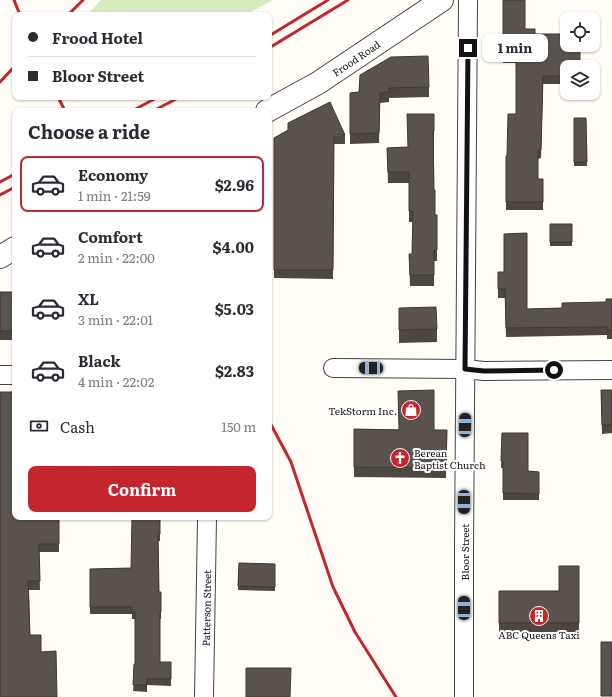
<!DOCTYPE html>
<meta charset="utf-8">
<style>
body{margin:0;font-family:Literata,serif;background:#f7f7f7;color:#2b2b33;height:100vh;display:flex;flex-direction:column;font-size:15px;white-space:nowrap}
*{box-sizing:border-box;margin:0}
p{font-size:13px;color:#7c7c81}
.icon{flex:none;width:22px;height:22px;fill:none;stroke:currentColor;stroke-width:2;stroke-linecap:round;stroke-linejoin:round}
.map{position:relative;flex:1;overflow:hidden}
.panel{position:absolute;left:12px;top:108px;width:260px;height:412px;display:flex;flex-direction:column;background:#fff;border-radius:8px;box-shadow:0 1px 3px #0004}
.panel>*{flex:none}
.hud{position:absolute;left:12px;top:12px;width:260px;height:88px;border-radius:8px;box-shadow:0 1px 3px #0004;display:grid;align-content:center;height:88px;padding:0 16px;background:#fff}
.fabs{position:absolute;left:560px;top:12px;display:grid;gap:8px}
.fabs a{display:grid;place-items:center;width:40px;height:40px;border-radius:8px;background:#fff;box-shadow:0 1px 3px #0004;font-size:20px}
.end{position:absolute;width:18px;height:18px;margin:-9px;border:5px solid #111;background:#fff;box-shadow:0 0 0 2px #fff}
.from{border-radius:50%}
.bubble{position:absolute;height:28px;border-radius:8px;background:#fff;box-shadow:0 1px 3px #0004;font-size:13px;font-weight:700;line-height:28px;text-align:center}
.car{position:absolute;width:12px;height:24px;margin:-12px -6px;border-radius:5px;box-shadow:0 0 3px 1px #0007;background:linear-gradient(#222 24%,#8ab4d8 0 40%,#222 0 76%,#8ab4d8 0 86%,#222 0)}
.hud b{display:flex;align-items:center;gap:14px;height:38px;font-size:15px}
.hud b+b{border-top:1px solid #e1e1e2}
.hud i{width:10px;height:10px;background:#2b2b33}
ul{padding:0;list-style:none}
li{display:flex;align-items:center;gap:12px;height:56px;margin:0 8px 6px;padding:0 8px;border:2px solid transparent;border-radius:8px}
li div{flex:1}
li b{display:block;font-size:15px}
li em{font-style:normal;font-weight:700}
li.on{border-color:#c4262e}
li>.icon{width:36px;height:36px;stroke-width:1.5}
h2{padding:0 16px;font-size:18px;line-height:48px}
.pay{display:flex;align-items:center;gap:10px;height:44px;padding:0 16px;font-size:15px}
.pay p{margin-inline-start:auto}
.primary-button{display:flex;gap:8px;margin-top:auto;padding:8px 16px}
.primary-button a{flex:1;height:46px;border-radius:8px;background:#c4262e;color:#fff;font-size:16px;font-weight:700;line-height:46px;text-align:center}
.map>svg:first-child{display:block}
</style>
<div class="map">
<svg width="612" height="697" viewBox="0 0 612 697">
<rect width="100%" height="100%" fill="#fffdf5"/>
<path fill="#d5ebbd" d="M101,0H273L245,15H87Z"/>
<g fill="none" stroke-linecap="round" stroke-linejoin="round">
<defs>
<path id="minor" d="M333,368L465,369L484,371L612,370
M0,375H15
M204,697L207,518
M464,697V548L468,0"/>
<path id="tertiary" d="M267,111L318,83L442,0
M0,257L15,248"/>
</defs>
<use href="#minor" stroke="#444" stroke-width="20"/>
<use href="#tertiary" stroke="#444" stroke-width="24"/>
<use href="#minor" stroke="#fff" stroke-width="18"/>
<use href="#tertiary" stroke="#fff" stroke-width="22"/>
<path stroke="#c4262e" stroke-width="3" d="M14,0L20,15
M68,15L83,0
M269,36L328,0
M269,48L348,0
M0,82L15,66
M58,97L65,111
M132,111L158,97
M153,111L180,97
M0,182L15,174
M0,195L15,187
M269,421L291,462L333,587L355,632L396,697"/>
</g>
<path fill="#4d4742" d="M503,0L525,29L535,34L567,67V84H543L541,158L538,159V179H543V210H506V156H507L516,114V63H503Z
M360,75L429,87V97L389,98V102L380,103L379,143L350,144V93L359,92Z
M434,114V190L435,215L437,250V261H434V286H410L409,254H412L413,222H409V183H388L387,148L408,147Z
M574,118H586L587,166H574Z
M345,135V144H334L333,279L274,278V138Z
M550,224H572V246H550Z
M498,272L527,309L562,308L606,302L612,299V339H607V335L506,337L505,298H498Z
M0,292H15V340H0Z
M399,308L437,329V342L399,343Z
M601,390H612V433L602,434Z
M354,429L447,430L446,478L354,477Z
M502,433L528,471L539,472V500H503V468H501Z
M15,517H59V552H39L40,590H29L30,635L41,652L0,697Z
M160,517V541H158L159,592H161V619H160V662H171V686L147,685V692L133,691L135,664V619H132V614H90V569L131,568Z
M239,563L275,564V591L238,590Z
M579,566V632H499V591H559Z"/>
<path fill="#5a524d" stroke="#3f3936" d="M503,0H525V29H535V34H567V45H580V61H582V67H567V76H543L541,150H538V179H543V202H506V156H507L508,114H516V55H503Z
M428,56L429,87L389,88V92L380,93L379,133L350,134V93L359,92L360,75L391,57Z
M330,102L345,135H334L333,270H274V138L288,130V123Z
M407,114H434V131H433L434,190H435V215H437V250H434V275H410L409,254H412L413,211H409V172H388L387,148L408,147Z
M574,118H586L587,162H574Z
M550,224H572V242H550Z
M527,233V309L562,308V303L606,302V299H612V330H607V327L506,328L505,289H498V272H504V234Z
M0,292H15V331H0Z
M436,307L437,329L399,330V308Z
M434,390V430H447L446,468L354,467V429L399,430L398,391Z
M601,390H612V425H602Z
M0,392H15V517H59V544H39L40,581H28L30,635H41V652L56,651L57,697H0Z
M502,433H528V471L539,472V494L503,493V461H501Z
M132,517H160V534H158L159,592H161V612H160V662H171V679H147V685H133L134,664H135V612H132V607H90V569L131,568Z
M239,563L275,564V587L238,586Z
M559,566H579V623H499V591H559Z
M601,642H612V696H601Z
M246,668H291L290,697H246Z"/>
<g fill="none" stroke-linecap="round" stroke-linejoin="round">
<path stroke="#111" stroke-width="5" d="M468,48L465,369L484,371L554,370"/>
</g>
<defs>
<symbol id="shop-disc" viewBox="-11 -11 22 22"><circle r="9.5" fill="#c4262e" stroke="#fff"/><path d="M-5-2.5h2.3a2.7 3.5 0 0 1 5.4 0H5L5.5 6h-11ZM-1.5-2.5h3a1.5 2.3 0 0 0-3 0Z" fill="#fff"/></symbol>
<symbol id="church-disc" viewBox="-11 -11 22 22"><circle r="9.5" fill="#c4262e" stroke="#fff"/><path d="M-1.2-6h2.4v3.5h3.3v2.4h-3.3V6h-2.4V-.1h-3.3v-2.4h3.3Z" fill="#fff"/></symbol>
<symbol id="building-disc" viewBox="-11 -11 22 22"><circle r="9.5" fill="#c4262e" stroke="#fff"/><path d="M-4-6H4V6H1V3H-1V6H-4ZM-2.5-4.3h1.7v1.8h-1.7ZM.8-4.3h1.7v1.8H.8ZM-2.5-1h1.7V.8h-1.7ZM.8-1h1.7V.8H.8Z" fill="#fff"/></symbol>
</defs>
<g fill-rule="evenodd">
<use href="#shop-disc" x="400" y="399" width="22" height="22"/>
<use href="#church-disc" x="389" y="447" width="22" height="22"/>
<use href="#building-disc" x="528" y="605" width="22" height="22"/>
</g>
<g text-anchor="middle" dominant-baseline="central" stroke-width="4" stroke-linejoin="round" paint-order="stroke">
<g font-size="10" fill="#111" stroke="#fff">
<text transform="translate(356 58) rotate(-34)">Frood Road</text>
<text transform="translate(464 552) rotate(-90)">Bloor Street</text>
<text transform="translate(206 608) rotate(-89)">Patterson Street</text>
</g>
<g font-size="10" fill="#111" stroke="#fff" text-anchor="end">
<text x="397" y="410">TekStorm Inc.</text>
<text x="414" y="452" text-anchor="start">Berean<tspan x="414" dy="12">Baptist Church</tspan></text>
<text x="539" y="634" text-anchor="middle">ABC Queens Taxi</text>
</g>
</g>
</svg>
<div class="fabs">
<a><svg class="icon" aria-label="locate" viewBox="0 0 24 24"><circle cx="12" cy="12" r="6"/><path d="M12 2v4M12 18v4M2 12h4M18 12h4"/></svg></a>
<a><svg class="icon" aria-label="layers" viewBox="0 0 24 24"><path d="M12 4l9 5-9 5-9-5zM3 14l9 5 9-5"/></svg></a>
</div>
<i class="end from" style="left:554px;top:370px"></i>
<i class="end" style="left:468px;top:48px"></i>
<div class="bubble" style="left:482px;top:34px;width:66px">1 min</div>
<i class="car" style="left:371px;top:368px;rotate:271deg"></i>
<i class="car" style="left:465px;top:425px;rotate:1deg"></i>
<i class="car" style="left:464px;top:502px;rotate:180deg"></i>
<i class="car" style="left:464px;top:608px;rotate:0deg"></i>
<div class="hud">
<b><i class="from"></i>Frood Hotel</b>
<b><i></i>Bloor Street</b>
</div>
<section class="panel">
<h2>Choose a ride</h2>
<ul>
<li class="on"><svg class="icon" aria-label="car" viewBox="0 0 24 24"><path d="M5 17H2v-5l4-1 3-4h7l3 4 3 1v5h-3M9 17h6M6 11h13"/><circle cx="7" cy="17" r="2"/><circle cx="17" cy="17" r="2"/></svg><div><b>Economy</b><p>1 min · 21:59</p></div><em>$2.96</em></li>
<li><svg class="icon" aria-label="car" viewBox="0 0 24 24"><path d="M5 17H2v-5l4-1 3-4h7l3 4 3 1v5h-3M9 17h6M6 11h13"/><circle cx="7" cy="17" r="2"/><circle cx="17" cy="17" r="2"/></svg><div><b>Comfort</b><p>2 min · 22:00</p></div><em>$4.00</em></li>
<li><svg class="icon" aria-label="car" viewBox="0 0 24 24"><path d="M5 17H2v-5l4-1 3-4h7l3 4 3 1v5h-3M9 17h6M6 11h13"/><circle cx="7" cy="17" r="2"/><circle cx="17" cy="17" r="2"/></svg><div><b>XL</b><p>3 min · 22:01</p></div><em>$5.03</em></li>
<li><svg class="icon" aria-label="car" viewBox="0 0 24 24"><path d="M5 17H2v-5l4-1 3-4h7l3 4 3 1v5h-3M9 17h6M6 11h13"/><circle cx="7" cy="17" r="2"/><circle cx="17" cy="17" r="2"/></svg><div><b>Black</b><p>4 min · 22:02</p></div><em>$2.83</em></li>
</ul>
<div class="pay"><svg class="icon" aria-label="cash" viewBox="0 0 24 24"><path d="M3 7h18v10H3z"/><circle cx="12" cy="12" r="2"/></svg>Cash<p>150 m</p></div>
<div class="primary-button"><a>Confirm</a></div>
</section>
</div>
